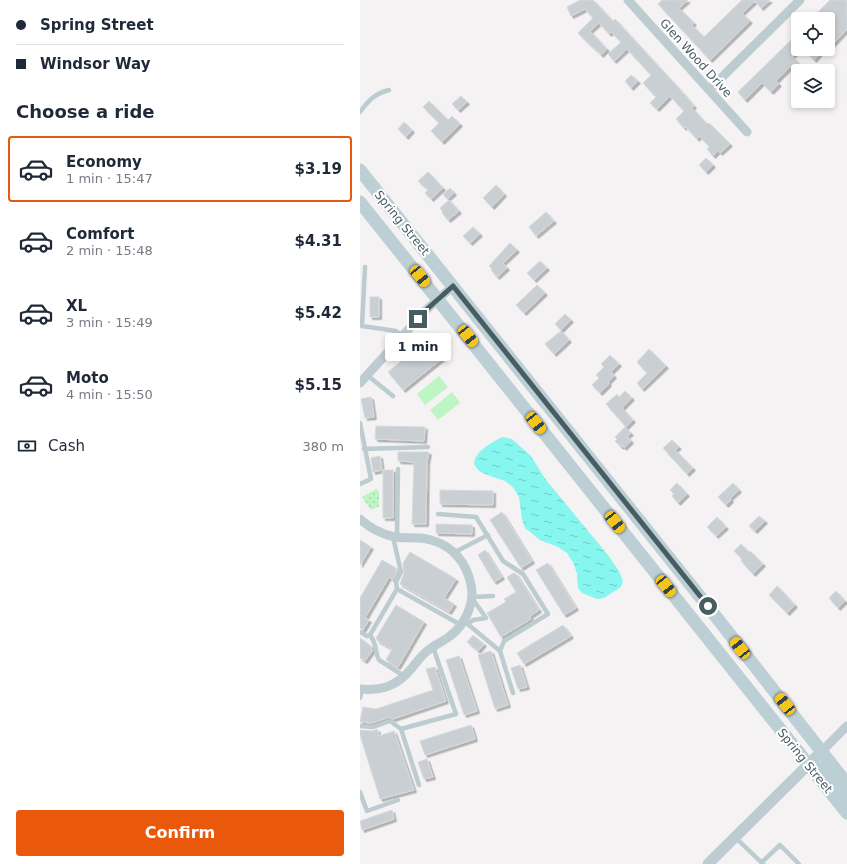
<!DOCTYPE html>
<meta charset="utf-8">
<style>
body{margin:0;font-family:"DejaVu Sans",sans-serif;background:#f6f6f7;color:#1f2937;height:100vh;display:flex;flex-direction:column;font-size:15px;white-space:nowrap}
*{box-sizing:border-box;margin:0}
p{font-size:13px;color:#747a83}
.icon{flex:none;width:22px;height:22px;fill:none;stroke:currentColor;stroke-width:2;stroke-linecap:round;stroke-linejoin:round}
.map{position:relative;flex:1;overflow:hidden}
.details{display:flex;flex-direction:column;background:#fff;width:360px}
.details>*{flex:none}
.banner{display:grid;align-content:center;height:88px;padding:0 16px;background:#fff}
.tools{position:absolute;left:431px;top:12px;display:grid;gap:8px}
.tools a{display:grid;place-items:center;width:44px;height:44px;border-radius:4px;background:#fff;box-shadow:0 2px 6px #0003;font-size:20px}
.end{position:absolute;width:18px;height:18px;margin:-9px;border:5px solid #475d62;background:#fff;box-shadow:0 0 0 2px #fff}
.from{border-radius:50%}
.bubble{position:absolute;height:28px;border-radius:4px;background:#fff;box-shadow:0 2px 6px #0003;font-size:13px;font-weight:700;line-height:28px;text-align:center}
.car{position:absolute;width:12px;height:24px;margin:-12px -6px;border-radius:5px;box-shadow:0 0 3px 1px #0007;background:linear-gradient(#f5c518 24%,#345 0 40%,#f5c518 0 76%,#345 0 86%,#f5c518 0)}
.banner b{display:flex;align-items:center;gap:14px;height:38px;font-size:15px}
.banner b+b{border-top:1px solid #e0e1e3}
.banner i{width:10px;height:10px;background:#1f2937}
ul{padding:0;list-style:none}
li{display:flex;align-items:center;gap:12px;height:66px;margin:0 8px 6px;padding:0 8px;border:2px solid transparent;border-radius:4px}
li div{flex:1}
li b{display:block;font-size:15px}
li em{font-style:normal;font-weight:700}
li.on{border-color:#ea580c}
li>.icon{width:36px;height:36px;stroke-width:1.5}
h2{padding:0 16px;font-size:18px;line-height:48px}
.pay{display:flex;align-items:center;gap:10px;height:44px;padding:0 16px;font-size:15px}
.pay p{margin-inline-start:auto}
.primary-button{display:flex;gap:8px;margin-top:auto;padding:8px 16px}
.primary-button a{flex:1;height:46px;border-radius:4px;background:#ea580c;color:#fff;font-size:16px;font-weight:700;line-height:46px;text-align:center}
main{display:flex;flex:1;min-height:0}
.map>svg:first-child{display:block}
</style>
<main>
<section class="details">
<div class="banner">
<b><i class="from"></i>Spring Street</b>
<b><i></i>Windsor Way</b>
</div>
<h2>Choose a ride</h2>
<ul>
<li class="on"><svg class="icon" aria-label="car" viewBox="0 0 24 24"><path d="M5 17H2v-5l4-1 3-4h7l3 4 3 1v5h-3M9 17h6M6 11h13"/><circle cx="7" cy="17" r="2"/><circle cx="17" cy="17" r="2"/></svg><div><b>Economy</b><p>1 min · 15:47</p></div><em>$3.19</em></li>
<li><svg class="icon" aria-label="car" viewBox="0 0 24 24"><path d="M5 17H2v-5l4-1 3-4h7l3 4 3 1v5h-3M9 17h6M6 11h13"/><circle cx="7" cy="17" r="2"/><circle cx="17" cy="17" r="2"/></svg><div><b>Comfort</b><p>2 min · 15:48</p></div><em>$4.31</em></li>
<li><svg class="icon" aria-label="car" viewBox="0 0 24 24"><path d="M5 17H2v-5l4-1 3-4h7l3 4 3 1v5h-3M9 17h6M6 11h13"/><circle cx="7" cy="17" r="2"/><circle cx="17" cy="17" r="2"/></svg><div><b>XL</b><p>3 min · 15:49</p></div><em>$5.42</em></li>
<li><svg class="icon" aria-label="car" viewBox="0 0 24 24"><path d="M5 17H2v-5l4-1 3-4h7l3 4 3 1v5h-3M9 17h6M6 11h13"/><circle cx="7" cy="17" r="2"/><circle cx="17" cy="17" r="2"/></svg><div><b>Moto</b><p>4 min · 15:50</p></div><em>$5.15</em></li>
</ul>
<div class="pay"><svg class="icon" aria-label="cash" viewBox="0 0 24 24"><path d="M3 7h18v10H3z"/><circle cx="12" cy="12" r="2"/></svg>Cash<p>380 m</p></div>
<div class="primary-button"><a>Confirm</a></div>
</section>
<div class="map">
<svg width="487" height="864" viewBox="0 0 487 864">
<defs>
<pattern id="park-dots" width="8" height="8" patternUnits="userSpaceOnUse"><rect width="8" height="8" fill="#bef5c4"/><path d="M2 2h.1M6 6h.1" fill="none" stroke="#a5d4ab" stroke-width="1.8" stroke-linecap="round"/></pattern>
<pattern id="water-ripples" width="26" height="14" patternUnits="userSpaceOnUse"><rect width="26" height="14" fill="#87f6ef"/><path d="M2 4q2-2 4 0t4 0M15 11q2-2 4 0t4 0" fill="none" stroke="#70cac5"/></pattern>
<filter id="shadow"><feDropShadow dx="2.5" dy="2.5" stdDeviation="0" flood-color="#0004"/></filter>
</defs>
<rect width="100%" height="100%" fill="#f4f2f3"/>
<path fill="url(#park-dots)" d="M16,489L19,492V506L11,510L2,497Z"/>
<path fill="#bef5c4" d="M79,376L88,387L65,405L57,394Z
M92,392L100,403L78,420L70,410Z"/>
<path fill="url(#water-ripples)" d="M143,437L152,439L171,456L186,480L248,555L259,571L263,581L261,587L244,598L237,599L222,593L218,588L217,574L214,564L207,553L198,547L180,540L165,528L162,519L159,497L153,487L145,481L127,475L118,470L114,464C115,451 132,442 143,437Z"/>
<path fill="#c9cfd2" stroke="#d5dade" filter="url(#shadow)" d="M220,0H233L253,21L255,19L324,94L334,106L332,108L347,124L349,123L370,144L360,153L358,151L353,156L347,149L350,147L339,136L337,139L325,126L324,128L316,119L324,111L310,96L297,109L290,103L296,97L283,83L291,75L267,49L254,61L248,54L261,42L251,32L249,34L239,23L230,31L247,49L241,55L225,40L218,33L233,18L225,9L211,16L207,7Z
M302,0H328L319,8L334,23L332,25L344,37L382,0H410L401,8L395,1L382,13L390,21L350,60L298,4Z
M470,0H487V29L472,45L468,41V19H451Z
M438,32V51L432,56L442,66L436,72L430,67L416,81L419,84L411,92L402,83L385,100L378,92L431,40V39Z
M443,49H458L461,52L454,60Z
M271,75L278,81L271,88L265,81Z
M101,96L107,102L98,110L92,104Z
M69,101L88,120L92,116L100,124L82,142L71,131L79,123L63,107Z
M44,122L52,130L46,137L38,129Z
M346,158L353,165L346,172L339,165Z
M68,172L83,188L71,199L65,193L68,190L58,181Z
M136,185L144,194L132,207L123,198Z
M90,188L94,193L87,199L83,194Z
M89,200L99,211L88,220L82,213L83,212L80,208Z
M186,212L194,221L176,236L169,227Z
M113,227L120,234L110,243L103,236Z
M150,243L157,250L143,263L147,268L137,277L131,270L132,269L129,266Z
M180,261L187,268L174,280L167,273Z
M177,285L185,293L164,313L156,305Z
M10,297H19V317H10Z
M205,314L211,320L201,330L195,324Z
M201,331L209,340L194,354L185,344Z
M69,338L84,357L43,390L28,372Z
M289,349L306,366L282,389L277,383L287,373L277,362Z
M250,355L259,364L251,372L254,376L248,382L249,384L240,393L232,385L239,378L236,375L244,367L241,364Z
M265,391L272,398L262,408L273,420L266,427L246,404L257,394L259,397Z
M11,397L14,417L5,418L1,399Z
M16,426L65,427L64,441L15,439Z
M265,427L271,433L267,436L271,441L264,448L262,445L261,447L255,441L257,439L255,437Z
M312,440L319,447L315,450L333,468L327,474L303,448Z
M38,452H69L67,462L66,524H52L54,462L38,461Z
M20,456L22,470L13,472L11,458Z
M23,470H33V518H23Z
M317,483L327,494L318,503L312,496L314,494L310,490Z
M373,483L379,490L370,498L371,500L366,505L358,497Z
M80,490L133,491V505L80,504Z
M142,512L172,561L161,568L130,520Z
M399,516L405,521L395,531L389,526Z
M357,517L366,527L356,536L347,527Z
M76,524L112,525V534L76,533Z
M0,540L11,547L0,565Z
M381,544L389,552L390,551L403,564L393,574L381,561L382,559L374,551Z
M125,550L142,577L134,582L118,555Z
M50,552L96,579L84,598L94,604L89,612L40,584L44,573L43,563Z
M22,560L36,568L37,572L33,580L29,577L5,618L9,620L3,630L0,628V598Z
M188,563L216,608L204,615L176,570Z
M154,573L156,574L179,610L170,616L171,619L141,637L127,613L146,602L144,599L156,592L147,577Z
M417,586L435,605L427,613L409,595Z
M476,591L485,601L478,608L469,598Z
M36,605L64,622L38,667L26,660L32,649L18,641L16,638Z
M203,625L211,636L164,664L157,653Z
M113,635L124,644L118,651L107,642Z
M0,638L11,646L12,651L5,661L0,658Z
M131,651L148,705L135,709L118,655Z
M99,656L117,711L104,715L86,660Z
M160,665L167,687L158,689L151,668Z
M75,667L86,701L33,719L29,717L12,723L0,722L3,707L16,709L73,690L66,669Z
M111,725L115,739L65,755L60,741Z
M17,729L19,736L34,731L54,790L20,799L0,735V730L13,731Z
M67,759L73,777L64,779L58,762Z
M32,810L34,819L2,830L0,821Z"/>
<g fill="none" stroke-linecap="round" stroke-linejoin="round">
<path stroke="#bcccd0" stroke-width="4.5" d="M0,112C9,100 14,94 29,90
M5,267L2,326L36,331L43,336
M7,375L33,396
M0,423L11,479L0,484
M4,449L68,447
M78,514L116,517L143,561L163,574L188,614L144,641L140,651
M33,537L41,572L36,582L37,589
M37,537L38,469
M95,552L128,535
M112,597L133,596
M104,621L140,651L153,693
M108,624L113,620L126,618L112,598
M0,632L7,636L10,635L37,589L101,625
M10,635C18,645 14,651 19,660L44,676
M0,698L2,690
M0,726L13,727L30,721L41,729
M59,785L41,729L96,714L73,647
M0,792L7,811L38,800
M375,837L403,864
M402,862L420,845L439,864"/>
<path stroke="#bcccd0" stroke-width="9" d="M268,0L387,132
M349,90L440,0
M0,383L66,310L93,286
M0,519C10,528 21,534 35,537C47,539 59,536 71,540C93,546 107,563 111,585C115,603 105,625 90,636C84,641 76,644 70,649C62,654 57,662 51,669C37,686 22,691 0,689
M462,751L487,726"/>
<path stroke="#bcccd0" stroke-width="11" d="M348,864L462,751"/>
<path stroke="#bccfd5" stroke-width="13" d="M0,170L357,618L487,784
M0,202L487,813
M448,765L463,769L487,799"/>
</g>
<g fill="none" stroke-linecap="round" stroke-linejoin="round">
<path stroke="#475d62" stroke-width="5" d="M58,319L66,310L93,286L348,606"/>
</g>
<g text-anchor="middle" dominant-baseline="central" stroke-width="4" stroke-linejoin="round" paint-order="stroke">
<g font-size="12" fill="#475d62" stroke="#fff">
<text transform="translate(336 58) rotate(48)">Glen Wood Drive</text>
<text transform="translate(42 223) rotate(51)">Spring Street</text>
<text transform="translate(445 761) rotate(51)">Spring Street</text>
</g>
</g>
</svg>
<div class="tools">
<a><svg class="icon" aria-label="locate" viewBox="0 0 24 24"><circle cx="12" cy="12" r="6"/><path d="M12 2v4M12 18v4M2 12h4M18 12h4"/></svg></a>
<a><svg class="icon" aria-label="layers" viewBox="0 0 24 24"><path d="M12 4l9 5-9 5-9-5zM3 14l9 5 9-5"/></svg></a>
</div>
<i class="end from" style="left:348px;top:606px"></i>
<i class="end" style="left:58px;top:319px"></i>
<div class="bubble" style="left:25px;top:333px;width:66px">1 min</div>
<i class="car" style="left:60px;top:276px;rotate:141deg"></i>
<i class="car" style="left:108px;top:336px;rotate:142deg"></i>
<i class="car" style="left:176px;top:423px;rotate:142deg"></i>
<i class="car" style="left:255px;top:522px;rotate:142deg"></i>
<i class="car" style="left:306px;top:586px;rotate:141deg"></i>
<i class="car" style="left:380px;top:648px;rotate:322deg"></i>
<i class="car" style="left:425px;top:704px;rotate:322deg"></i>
</div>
</main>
